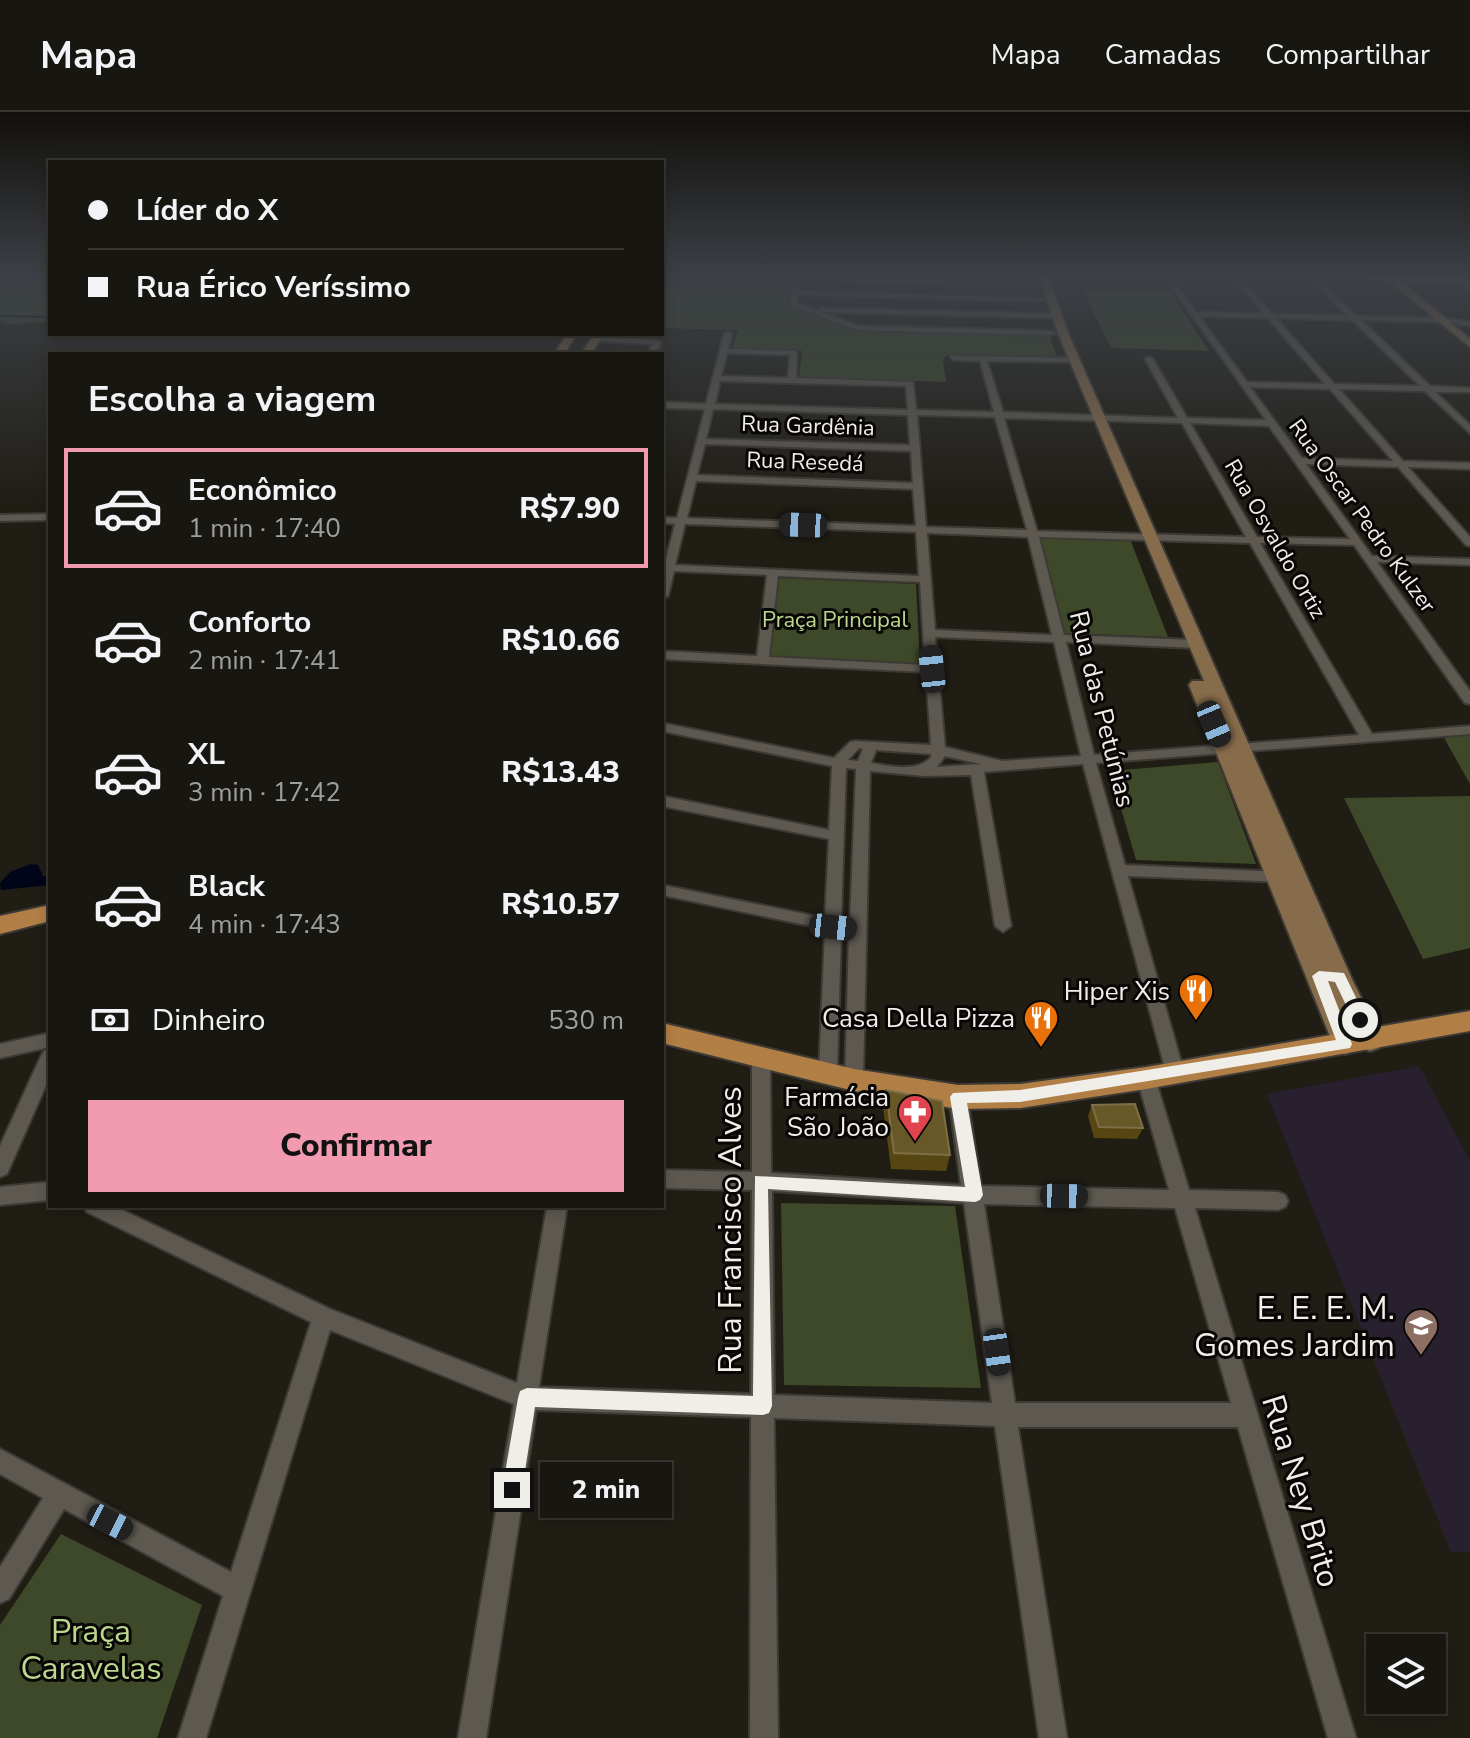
<!DOCTYPE html>
<html lang="pt">
<meta charset="utf-8">
<style>
body{margin:0;font-family:"Nunito Sans",sans-serif;background:#25231e;color:#f1f3f6;height:100vh;display:flex;flex-direction:column;font-size:30px;white-space:nowrap}
*{box-sizing:border-box;margin:0}
p{font-size:26px;color:#9f9f9f}
.icon{flex:none;width:44px;height:44px;fill:none;stroke:currentColor;stroke-width:2;stroke-linecap:round;stroke-linejoin:round}
.map{position:relative;flex:1;overflow:hidden}
.side{position:absolute;left:48px;top:240px;width:616px;height:856px;display:flex;flex-direction:column;background:#181610;border-radius:0px;box-shadow:0 4px 12px #0003,0 0 0 2px #363530}
.side>*{flex:none}
.hud{position:absolute;left:48px;top:48px;width:616px;height:176px;border-radius:0px;box-shadow:0 4px 12px #0003,0 0 0 2px #363530;display:grid;align-content:center;height:176px;padding:0 40px;background:#181610}
.fabs{position:absolute;left:1366px;top:1522px;display:grid;gap:16px}
.fabs a{display:grid;place-items:center;width:80px;height:80px;border-radius:0px;background:#181610;box-shadow:0 4px 12px #0003,0 0 0 2px #363530;font-size:40px}
.end{position:absolute;width:36px;height:36px;margin:-18px;border:10px solid #f0eee9;background:#111;box-shadow:0 0 0 4px #111}
.from{border-radius:50%}
.bubble{position:absolute;height:56px;border-radius:0px;background:#181610;box-shadow:0 4px 12px #0003,0 0 0 2px #363530;font-size:26px;font-weight:800;line-height:56px;text-align:center}
.car{position:absolute;width:24px;height:48px;margin:-24px -12px;border-radius:10px;box-shadow:0 0 6px 2px #0007;background:linear-gradient(#222 24%,#8ab4d8 0 40%,#222 0 76%,#8ab4d8 0 86%,#222 0)}
.hud b{display:flex;align-items:center;gap:28px;height:76px;font-size:30px}
.hud b+b{border-top:2px solid #363530}
.hud i{width:20px;height:20px;background:#f1f3f6}
ul{padding:0;list-style:none}
li{display:flex;align-items:center;gap:24px;height:120px;margin:0 16px 12px;padding:0 24px;border:4px solid transparent;border-radius:0px}
li div{flex:1}
li b{display:block;font-size:30px}
li em{font-style:normal;font-weight:800}
li.active{border-color:#f29ab0}
li>.icon{width:72px;height:72px;stroke-width:1.5}
h2{padding:0 40px;font-size:36px;line-height:96px}
.pay{display:flex;align-items:center;gap:20px;height:88px;padding:0 40px;font-size:30px}
.pay p{margin-inline-start:auto}
.button{display:flex;gap:16px;margin-top:auto;padding:16px 40px}
.button a{flex:1;height:92px;border-radius:0px;background:#f29ab0;color:#111;font-size:32px;font-weight:800;line-height:92px;text-align:center}
header{display:flex;align-items:center;gap:48px;box-sizing:border-box;height:112px;padding:0 40px;background:#181610;border-bottom:2px solid #363530}
header strong{font-size:38px}
nav{display:flex;gap:44px;margin-inline-start:auto;font-size:28px}
.map>svg:first-child{display:block}
</style>
<header>
<strong>Mapa</strong>
<nav><a>Mapa</a><a>Camadas</a><a>Compartilhar</a></nav>
</header>
<div class="map">
<svg width="1470" height="1626" viewBox="0 0 1470 1626">
<rect width="100%" height="100%" fill="#201d15"/>
<path fill="#29202f" d="M1419,954L1470,1049V1440H1451L1267,982Z"/>
<path fill="#3d4929" d="M0,164H50V210L5,212L0,209Z
M718,166L791,168L789,193L853,217L1049,222L1057,246L947,243L943,248L946,270L799,265L802,239L732,237L738,218L662,216V173L715,174Z
M1082,177L1170,180L1209,239L1111,236Z
M1039,424L1130,427L1168,525L1065,521Z
M776,466L916,472L920,553L767,545Z
M1470,623V672L1443,624Z
M1218,650L1256,752L1136,748L1110,659Z
M1470,684V836L1423,847L1344,686Z
M781,1091L955,1094L981,1276L784,1273Z
M61,1422L202,1493L157,1626H0V1513Z"/>
<path fill="#000519" d="M30,752L38,753L43,764H50V773L1,778L0,771L10,760Z"/>
<g fill="none" stroke-linecap="round" stroke-linejoin="round">
<path stroke="#000519" stroke-width="2" d="M0,204L50,205"/>
<defs>
<path id="street" d="M708,164L1035,171L1037,174L799,168L797,179L1044,187L1041,189L797,183L796,191L818,199L821,196L1057,202L1061,204L1057,206L820,200L858,214L1052,219L1056,221L1052,223L857,218L790,193L792,168Z
M1164,164H1170L1196,200L1264,202L1232,164H1239L1272,202L1348,204L1308,164H1315L1356,204L1441,206L1470,210V214L1441,210L1361,208L1430,274L1470,276V280H1435L1470,313V321L1425,279L1339,277L1403,349L1470,351V357L1408,355L1470,425V434L1466,433L1398,355L1306,352L1372,444L1470,447V453L1377,450L1470,579V592L1465,591L1354,433L1260,431L1372,622L1470,614V622L1096,651L1125,753L1285,760L1293,765L1285,770L1128,764L1184,960L1181,965L1175,967L1169,965L1166,960L1083,652L984,660L1011,814L1003,820L995,814L971,663L924,664L870,659L863,968L860,973L854,975L848,973L845,968L849,822L841,821L837,960L834,965L828,967L822,965L819,960L825,817L662,783V773L825,806L829,727L662,694V684L829,718L832,654L662,619V611L834,646L850,630L855,629L931,633L926,560L662,547V539L757,544L767,463L674,459L668,484L662,487V462L675,412L662,411V405L677,406L705,297L662,296V290L706,292L724,222L728,220L732,222L728,237L797,239L796,266L913,270L916,298L994,300L980,249L953,248L950,244L1074,246L1077,250L987,249L1003,300L1178,306L1145,247L1149,245L1153,247L1187,306L1266,308ZM1199,204L1268,206L1325,272L1247,270ZM1276,206L1352,208L1420,274L1334,272ZM727,241L790,243L788,266L721,264ZM720,269L906,274L908,298L715,292ZM1250,275L1330,277L1393,349L1302,346ZM713,297L908,303L910,333L706,327ZM917,303L995,305L1027,418L926,415ZM1004,306L1182,311L1246,425L1037,419ZM1190,311L1269,314L1350,427L1257,425ZM705,332L911,339L913,371L697,363ZM696,369L913,377L916,414L687,406ZM685,412L916,420L919,464L675,453ZM927,421L1028,425L1052,523L935,518ZM1039,425L1250,431L1359,623L1094,643L1066,530L1196,536L1202,532L1196,528L1064,523ZM778,464L920,470L925,553L769,545ZM935,525L1054,530L1081,644L1002,649L945,635ZM859,636L863,637L858,649L848,648ZM876,638L931,642V645C917,661 890,654 871,651ZM945,644L981,652L937,655ZM846,656L856,657L850,811L841,809Z
M1451,164H1458L1470,174V179Z
M595,225L657,228L661,230L656,242H648L652,232L592,229Z
M50,402V408L0,409V403Z
M50,921V935L0,946V932Z
M50,937V964L7,1062L0,1065V1034L41,944L44,939Z
M761,938L767,940L770,945L771,1061L961,1073L949,985L951,980L958,977L965,980L967,985L981,1074L1169,1078L1137,966L1140,961L1146,959L1152,961L1155,966L1189,1078L1278,1080L1285,1083L1288,1089L1285,1095L1278,1098L1195,1096L1356,1626H1328L1238,1315H1018L1067,1626H1039L995,1314L774,1306L778,1626H750L751,1305L536,1298L486,1626H458L514,1292L330,1218L206,1626H178L223,1484L64,1397L9,1487L0,1491V1455L43,1386L0,1362V1337L231,1460L311,1210L87,1100L84,1094H114L330,1197L517,1271L547,1094H567L539,1275L751,1282L752,1078L662,1076V1058L752,1060V945L755,940ZM772,1079L964,1091L992,1291L774,1283ZM984,1092L1175,1096L1231,1291H1015Z
M50,1070V1088L0,1093V1075Z"/>
<path id="secondary" d="M1039,164H1048L1068,221L1351,865L1382,929L1379,936L1370,939L1361,936L1341,894L1357,932L1354,939L1345,942L1336,939L1333,932L1189,573L1192,569H1204L1058,221Z
M1301,164L1470,165V171L1401,169L1470,227V235L1389,169Z
M567,222H577L564,242H554Z
M594,222H604L591,242H581Z"/>
<path id="primary" d="M50,793V809L0,822V804Z
M1470,899V919L1146,977L1020,996L958,997L854,979L662,931V911L854,957L958,973L1020,972L1146,955Z"/>
</defs>
<use href="#street" stroke="#3d3a36" stroke-width="4"/>
<use href="#secondary" stroke="#3d3a36" stroke-width="4"/>
<use href="#primary" stroke="#3d3a36" stroke-width="4"/>
<use href="#street" fill="#5d5950" fill-rule="evenodd"/>
<use href="#secondary" fill="#876c4b" fill-rule="evenodd"/>
<use href="#primary" fill="#b17f45" fill-rule="evenodd"/>
</g>
<path fill="#574611" d="M886,978L950,1043L946,1059L891,1057L883,995Z
M1092,993L1143,1016L1137,1027L1094,1026L1088,1004Z"/>
<path fill="#685828" stroke="#7d6f47" stroke-width="2" d="M886,978L942,989L950,1043L894,1041Z
M1135,992L1143,1016L1099,1015L1092,993Z"/>
<linearGradient id="sky" x2="0" y2="1"><stop stop-color="#12100c"/><stop offset="0.42" stop-color="#3c4046"/><stop offset="1" stop-color="#3c4046" stop-opacity="0"/></linearGradient>
<rect width="1470" height="392" fill="url(#sky)"/>
<path fill="#f0eee9" d="M1319,859L1344,861L1367,908L1365,912H1355L1335,870L1328,869L1352,932L1350,936L1020,990L967,991L983,1083L980,1088L975,1090L768,1077L772,1294L769,1301L763,1303L535,1295L522,1378L519,1385L512,1388L505,1385L502,1378L518,1286L520,1279L527,1276L753,1284L755,1064L965,1075L950,985L953,981L1020,978L1336,928L1312,864Z"/>
<defs>
<symbol id="restaurant-pin" viewBox="-11 -11 22 30"><path d="M0 17L-7.5 6A9.5 9.5 0 1 1 7.5 6Z" fill="#e8710a" stroke="#090705"/><path d="M-5-6h1v4h1v-4h1v4h1v-4h1v5L-1.5 .5V6h-2V.5L-5-1ZM5-6V6H3V1.5H1.5Q1.5-4 5-6Z" fill="#fff"/></symbol>
<symbol id="pharmacy-pin" viewBox="-11 -11 22 30"><path d="M0 17L-7.5 6A9.5 9.5 0 1 1 7.5 6Z" fill="#e0444e" stroke="#090705"/><path d="M-2-6h4v4h4v4h-4v4h-4v-4h-4v-4h4Z" fill="#fff"/></symbol>
<symbol id="school-pin" viewBox="-11 -11 22 30"><path d="M0 17L-7.5 6A9.5 9.5 0 1 1 7.5 6Z" fill="#8d6e63" stroke="#090705"/><path d="M0-5L7-2L0 1L-7-2ZM-4 1L0 2.5L4 1V4Q0 6-4 4Z" fill="#fff"/></symbol>
</defs>
<g fill-rule="evenodd">
<use href="#restaurant-pin" x="1176" y="859" width="40" height="54"/>
<use href="#restaurant-pin" x="1021" y="886" width="40" height="54"/>
<use href="#pharmacy-pin" x="895" y="980" width="40" height="54"/>
<use href="#school-pin" x="1401" y="1194" width="40" height="54"/>
</g>
<g text-anchor="middle" dominant-baseline="central" stroke-width="6" stroke-linejoin="round" paint-order="stroke">
<g font-size="22" fill="#f0eee9" stroke="#090705">
<text transform="translate(808 314) rotate(2)">Rua Gardênia</text>
<text transform="translate(805 350) rotate(2)">Rua Resedá</text>
<text transform="translate(1362 404) rotate(54)">Rua Oscar Pedro Kulzer</text>
<text transform="translate(1275 427) rotate(60)">Rua Osvaldo Ortiz</text>
</g>
<g font-size="22" fill="#bcd88e" stroke="#090705">
<text x="835" y="508">Praça Principal</text>
</g>
<g font-size="26" fill="#f0eee9" stroke="#090705">
<text transform="translate(1102 597) rotate(76)">Rua das Petúnias</text>
</g>
<g font-size="26" fill="#f0eee9" stroke="#090705" text-anchor="end">
<text x="1170" y="879">Hiper Xis</text>
<text x="1015" y="906">Casa Della Pizza</text>
<text x="889" y="985">Farmácia<tspan x="889" dy="30">São João</tspan></text>
</g>
<g font-size="32" fill="#f0eee9" stroke="#090705">
<text transform="translate(730 1118) rotate(-90)">Rua Francisco Alves</text>
<text transform="translate(1301 1379) rotate(73)">Rua Ney Brito</text>
</g>
<g font-size="32" fill="#f0eee9" stroke="#090705" text-anchor="end">
<text x="1395" y="1196">E. E. E. M.<tspan x="1395" dy="37">Gomes Jardim</tspan></text>
</g>
<g font-size="32" fill="#bcd88e" stroke="#090705">
<text x="91" y="1519">Praça<tspan x="91" dy="37">Caravelas</tspan></text>
</g>
</g>
</svg>
<div class="fabs">
<a><svg class="icon" aria-label="layers" viewBox="0 0 24 24"><path d="M12 4l9 5-9 5-9-5zM3 14l9 5 9-5"/></svg></a>
</div>
<i class="end from" style="left:1360px;top:908px"></i>
<i class="end" style="left:512px;top:1378px"></i>
<div class="bubble" style="left:540px;top:1350px;width:132px">2 min</div>
<i class="car" style="left:803px;top:413px;rotate:272deg"></i>
<i class="car" style="left:932px;top:557px;rotate:354deg"></i>
<i class="car" style="left:1214px;top:612px;rotate:157deg"></i>
<i class="car" style="left:833px;top:815px;rotate:96deg"></i>
<i class="car" style="left:1064px;top:1084px;rotate:91deg"></i>
<i class="car" style="left:997px;top:1240px;rotate:172deg"></i>
<i class="car" style="left:110px;top:1410px;rotate:117deg"></i>
<div class="hud">
<b><i class="from"></i>Líder do X</b>
<b><i></i>Rua Érico Veríssimo</b>
</div>
<section class="side">
<h2>Escolha a viagem</h2>
<ul>
<li class="active"><svg class="icon" aria-label="car" viewBox="0 0 24 24"><path d="M5 17H2v-5l4-1 3-4h7l3 4 3 1v5h-3M9 17h6M6 11h13"/><circle cx="7" cy="17" r="2"/><circle cx="17" cy="17" r="2"/></svg><div><b>Econômico</b><p>1 min · 17:40</p></div><em>R$7.90</em></li>
<li><svg class="icon" aria-label="car" viewBox="0 0 24 24"><path d="M5 17H2v-5l4-1 3-4h7l3 4 3 1v5h-3M9 17h6M6 11h13"/><circle cx="7" cy="17" r="2"/><circle cx="17" cy="17" r="2"/></svg><div><b>Conforto</b><p>2 min · 17:41</p></div><em>R$10.66</em></li>
<li><svg class="icon" aria-label="car" viewBox="0 0 24 24"><path d="M5 17H2v-5l4-1 3-4h7l3 4 3 1v5h-3M9 17h6M6 11h13"/><circle cx="7" cy="17" r="2"/><circle cx="17" cy="17" r="2"/></svg><div><b>XL</b><p>3 min · 17:42</p></div><em>R$13.43</em></li>
<li><svg class="icon" aria-label="car" viewBox="0 0 24 24"><path d="M5 17H2v-5l4-1 3-4h7l3 4 3 1v5h-3M9 17h6M6 11h13"/><circle cx="7" cy="17" r="2"/><circle cx="17" cy="17" r="2"/></svg><div><b>Black</b><p>4 min · 17:43</p></div><em>R$10.57</em></li>
</ul>
<div class="pay"><svg class="icon" aria-label="cash" viewBox="0 0 24 24"><path d="M3 7h18v10H3z"/><circle cx="12" cy="12" r="2"/></svg>Dinheiro<p>530 m</p></div>
<div class="button"><a>Confirmar</a></div>
</section>
</div>
